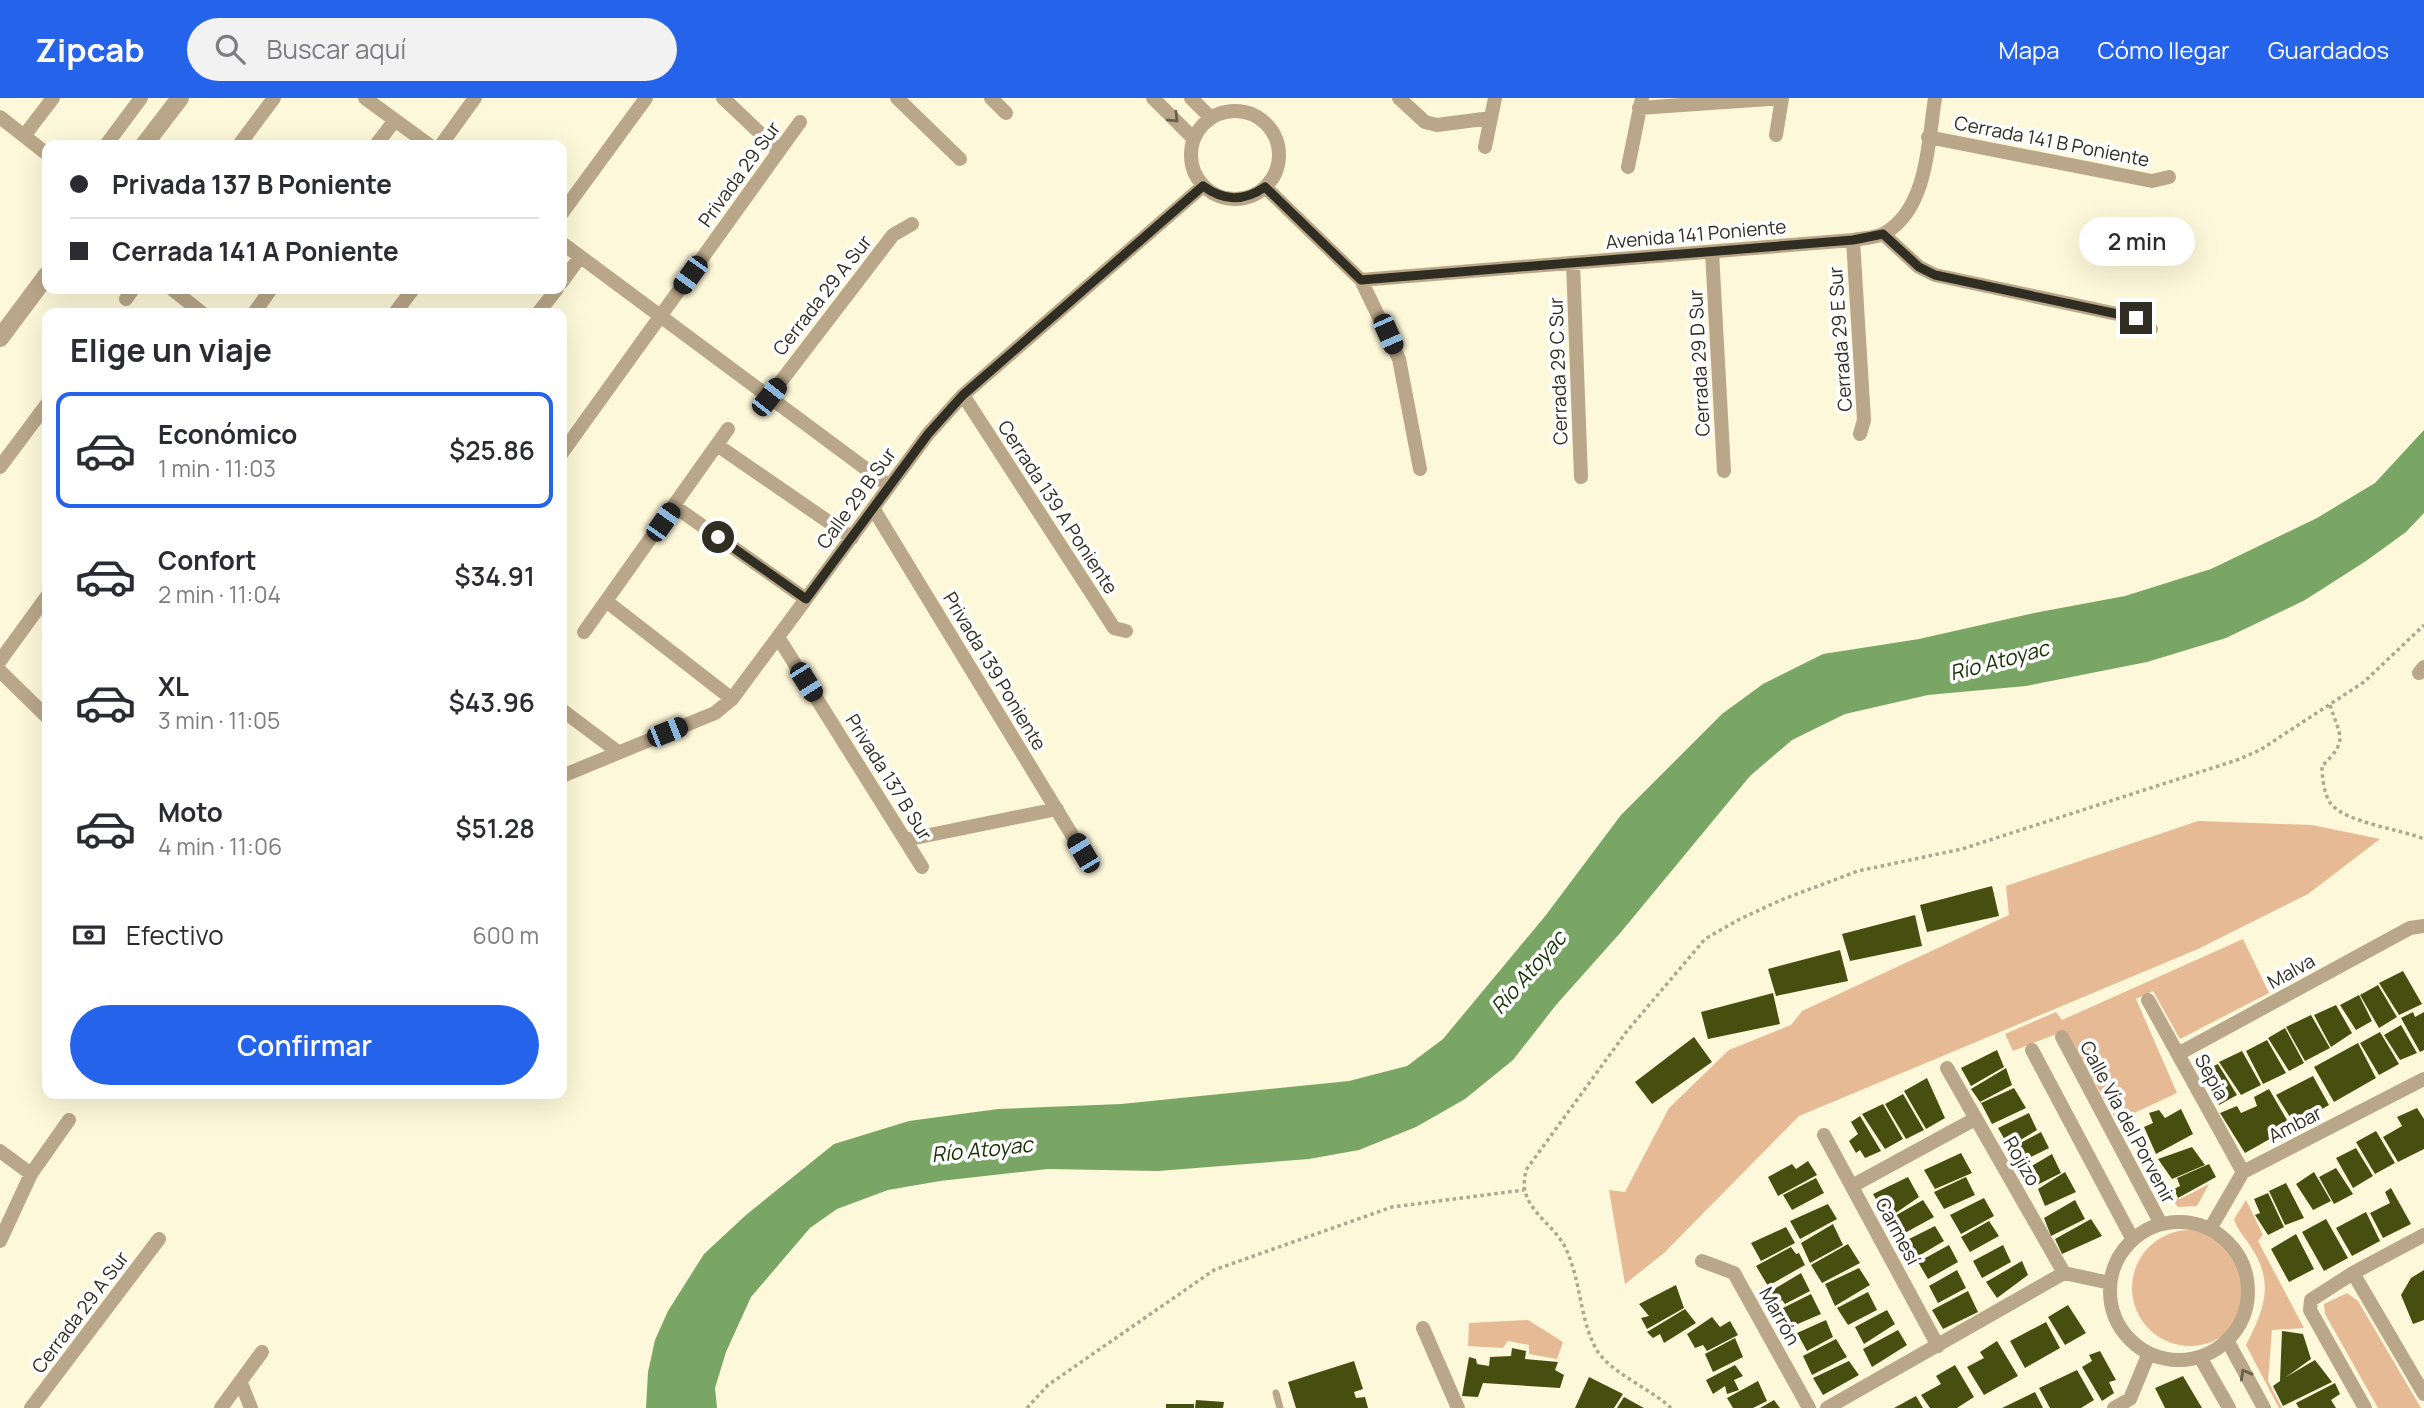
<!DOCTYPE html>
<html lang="es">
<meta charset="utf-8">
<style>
body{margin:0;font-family:Manrope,sans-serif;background:#f2f2f3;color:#2b2b33;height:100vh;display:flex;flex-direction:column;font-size:26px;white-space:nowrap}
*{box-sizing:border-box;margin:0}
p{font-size:23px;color:#7c7c81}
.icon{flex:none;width:38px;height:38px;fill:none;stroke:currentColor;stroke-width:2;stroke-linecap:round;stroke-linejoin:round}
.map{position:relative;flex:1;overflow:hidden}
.details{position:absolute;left:42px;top:210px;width:525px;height:791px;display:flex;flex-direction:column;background:#fff;border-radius:14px;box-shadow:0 7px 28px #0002}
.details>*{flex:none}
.guide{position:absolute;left:42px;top:42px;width:525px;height:154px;border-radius:14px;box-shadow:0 7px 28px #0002;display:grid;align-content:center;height:154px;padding:0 28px;background:#fff}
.end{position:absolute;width:32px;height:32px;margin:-16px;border:9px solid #302e22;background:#fff;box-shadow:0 0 0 4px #fff}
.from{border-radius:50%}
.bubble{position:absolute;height:49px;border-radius:24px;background:#fff;box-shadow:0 7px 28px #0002;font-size:23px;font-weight:600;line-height:49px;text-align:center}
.car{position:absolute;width:21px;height:42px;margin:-21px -10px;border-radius:9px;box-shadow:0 0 5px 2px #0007;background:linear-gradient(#222 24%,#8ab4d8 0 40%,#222 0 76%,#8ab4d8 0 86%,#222 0)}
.guide b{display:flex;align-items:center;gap:24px;height:66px;font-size:26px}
.guide b+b{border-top:2px solid #e1e1e2}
.guide i{width:18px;height:18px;background:#2b2b33}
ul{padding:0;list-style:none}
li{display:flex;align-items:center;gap:21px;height:116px;margin:0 14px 10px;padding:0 14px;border:4px solid transparent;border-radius:14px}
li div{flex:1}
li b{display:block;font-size:26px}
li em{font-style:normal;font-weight:600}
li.current{border-color:#2563eb}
li>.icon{width:63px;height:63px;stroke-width:1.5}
h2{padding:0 28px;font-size:32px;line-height:84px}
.pay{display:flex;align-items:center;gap:18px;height:77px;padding:0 28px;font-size:26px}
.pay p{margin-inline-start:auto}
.cta{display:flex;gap:14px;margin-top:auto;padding:14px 28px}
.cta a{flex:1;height:80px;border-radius:42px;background:#2563eb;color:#fff;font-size:28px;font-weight:600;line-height:80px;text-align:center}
header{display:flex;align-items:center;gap:42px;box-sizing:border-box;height:98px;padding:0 35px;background:#2563eb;color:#fff}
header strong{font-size:33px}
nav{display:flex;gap:38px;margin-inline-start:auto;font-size:24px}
.search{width:490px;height:63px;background:#f2f2f3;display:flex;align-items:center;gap:18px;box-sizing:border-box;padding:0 24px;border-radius:38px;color:#7c7c81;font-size:26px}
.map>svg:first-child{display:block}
</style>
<header>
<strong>Zipcab</strong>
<div class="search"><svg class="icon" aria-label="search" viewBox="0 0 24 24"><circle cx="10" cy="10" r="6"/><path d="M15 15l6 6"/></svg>Buscar aquí</div>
<nav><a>Mapa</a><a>Cómo llegar</a><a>Guardados</a></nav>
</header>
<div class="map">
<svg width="2424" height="1310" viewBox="0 0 2424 1310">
<rect width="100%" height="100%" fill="#fef8da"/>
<path fill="#e7ba96" d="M2198,723L2312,727L2380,741L2308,796L2198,851L1799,1018L1664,1155L1625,1186L1609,1092L1625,1094L1669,1010L1729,952L1791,927L1802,913L2009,817L2006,788Z
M2243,841L2269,895L2180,941L2153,893L2136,901L2177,995L2117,1023L2064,933L2013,953L2005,936L2056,914L2062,922Z
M2209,1086L2197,1108L2178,1109L2169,1099L2180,1101Z
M2246,1102L2263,1137L2258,1143L2304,1230L2272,1232L2268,1283L2282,1310H2279L2246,1247C2264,1212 2275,1185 2251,1149C2244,1138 2238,1133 2234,1121Z
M2132 1190a58 58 0 1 1 116 0a58 58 0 1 1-116 0Z
M2347,1195L2358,1203L2421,1310H2378L2325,1216L2324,1206Z
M1528,1222L1563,1244L1557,1261L1529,1256V1247L1508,1243L1503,1250L1468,1248L1469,1225Z"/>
<path fill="#79a664" d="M2424,332V415L2406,434L2366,463L2305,502L2226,540L2147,564L2026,588L1928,597L1845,616L1792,642L1750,678L1621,834L1556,907L1513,962L1465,1001L1416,1029L1359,1052L1309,1061L1158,1073L1048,1071L940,1083L888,1092L837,1111L810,1130L751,1199L726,1254L715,1290L717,1310H646L648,1274L655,1242L668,1213L704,1156L746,1117L834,1046L909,1023L998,1011L1121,1006L1299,988L1349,983L1407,968L1443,941L1546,817L1621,717L1722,616L1763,586L1823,556L1919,541L2034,515L2125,498L2211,471L2317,420L2375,385Z"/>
<path fill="#464f10" d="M1992,788L1999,818L1927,834L1920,807Z
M1915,817L1922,848L1850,863L1842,836Z
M1840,852L1848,883L1776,898L1768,871Z
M2403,873L2422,906L2399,917L2379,885Z
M2378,887L2397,919L2379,930L2360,897Z
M1773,895L1780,926L1708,941L1701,914Z
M2359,897L2372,923L2356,932L2340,907Z
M2336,907L2352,935L2331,949L2314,917Z
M2413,914L2415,919L2424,914V952L2420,954L2401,920Z
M2311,917L2330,950L2305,963L2286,929Z
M2401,927L2417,955L2400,962L2384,937Z
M2285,930L2304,965L2289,973L2268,940Z
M2380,934L2399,966L2379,977L2360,945Z
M1694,939L1712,964L1652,1006L1635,984Z
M2267,942L2286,975L2263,986L2246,953Z
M2358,945L2376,980L2334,1004L2314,969Z
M1997,952L2004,969L1971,988L1961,970Z
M2242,953L2261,987L2241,997L2219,964Z
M2218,966L2237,997L2219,1007L2198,975Z
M2006,970L2012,987L1980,1004L1971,991Z
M2313,978L2329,1007L2295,1027L2276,997Z
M1927,980L1945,1020L1926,1031L1904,993Z
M2014,990L2026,1010L1992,1026L1981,1005Z
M2269,991L2291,1029L2245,1055L2220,1015L2237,1008L2241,1015L2257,1008L2254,999Z
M1903,996L1924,1032L1906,1041L1885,1006Z
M1883,1006L1903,1041L1885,1051L1862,1016Z
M2417,1010L2424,1021V1051L2398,1064L2383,1039L2402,1028L2397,1019Z
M2181,1011L2193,1036L2156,1056L2144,1029L2153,1025L2149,1015L2159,1012L2165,1020Z
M2029,1015L2037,1032L2009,1049L1998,1030Z
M1860,1018L1881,1053L1865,1060L1860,1052L1856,1055L1849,1043L1858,1036L1851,1024Z
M2376,1033L2395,1065L2375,1076L2356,1044Z
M2041,1034L2049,1050L2015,1067L2007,1052Z
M2192,1049L2205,1067L2172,1081L2158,1061Z
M2356,1050L2373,1078L2353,1090L2336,1060Z
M1961,1055L1972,1075L1935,1091L1924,1072Z
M2052,1056L2061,1075L2033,1089L2025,1072Z
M1808,1063L1817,1077L1778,1098L1768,1079L1792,1066L1796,1071Z
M2209,1066L2216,1079L2178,1100L2174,1091L2180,1088L2177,1080Z
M2336,1070L2353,1096L2334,1106L2319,1079Z
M2065,1074L2076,1094L2045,1108L2038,1091Z
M2314,1074L2331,1103L2313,1112L2296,1086Z
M1908,1079L1919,1099L1887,1121L1873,1096Z
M1966,1079L1975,1097L1944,1111L1934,1094Z
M1816,1080L1824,1095L1792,1112L1783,1097Z
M2286,1085L2304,1120L2285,1127L2269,1093Z
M2391,1090L2411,1126L2383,1140L2370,1115L2390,1105L2385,1094Z
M2268,1095L2284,1129L2268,1137L2255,1117L2260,1115L2254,1101Z
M1984,1100L1994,1118L1961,1136L1950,1117Z
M1923,1102L1934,1119L1903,1136L1893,1119Z
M2075,1102L2085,1121L2051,1138L2044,1120Z
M1828,1106L1837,1121L1800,1141L1790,1123Z
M2366,1114L2380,1143L2352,1158L2336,1130Z
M2091,1121L2102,1138L2062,1156L2055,1141Z
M2326,1121L2348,1160L2324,1173L2302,1134Z
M1989,1123L1999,1138L1970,1154L1961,1139Z
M1833,1126L1843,1147L1810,1165L1801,1145Z
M1935,1128L1944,1143L1910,1163L1901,1145Z
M1786,1129L1795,1145L1761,1163L1751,1145Z
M2296,1136L2314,1171L2289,1184L2271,1151Z
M1848,1146L1860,1165L1822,1185L1811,1167Z
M1949,1147L1958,1164L1928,1181L1918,1164Z
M2003,1147L2011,1164L1982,1180L1973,1163Z
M1791,1149L1796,1156L1799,1155L1805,1167L1768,1188L1756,1168Z
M2022,1163L2028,1177L1997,1200L1986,1184Z
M1859,1170L1870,1187L1835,1208L1825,1186Z
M1957,1172L1966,1190L1938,1205L1929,1188Z
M2424,1172V1222L2413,1226L2401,1197L2411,1180Z
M1801,1175L1810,1193L1785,1206L1782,1202L1769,1210L1764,1197Z
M1676,1187L1684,1210L1647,1231L1641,1220L1649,1218L1639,1206Z
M1968,1193L1978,1214L1943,1231L1932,1212Z
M1868,1194L1877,1212L1848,1227L1837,1210Z
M1811,1196L1821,1216L1786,1231L1777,1213Z
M2068,1207L2086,1235L2065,1247L2048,1219Z
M1685,1211L1696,1225L1664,1245L1660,1236L1653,1240L1647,1234Z
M1887,1212L1895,1226L1864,1246L1855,1229Z
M1712,1219L1720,1229L1730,1223L1738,1237L1707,1253L1703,1247L1695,1250L1687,1236Z
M1826,1222L1833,1239L1807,1253L1797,1235Z
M2046,1224L2060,1250L2025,1270L2010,1243Z
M1898,1232L1907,1247L1872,1269L1863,1251Z
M2282,1233L2303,1236L2311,1261L2286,1279L2315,1262L2332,1284L2283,1308L2273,1288L2280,1283Z
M1735,1240L1743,1259L1713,1274L1705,1256Z
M1836,1241L1847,1259L1812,1277L1803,1258Z
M1997,1243L2018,1278L1984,1297L1967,1269L1984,1260L1980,1254Z
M1512,1250L1526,1253L1525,1261L1558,1264L1555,1272L1564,1277L1560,1290L1483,1285L1478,1299L1462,1298L1469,1259L1476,1261L1477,1266L1489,1268L1490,1259L1511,1258Z
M2100,1253L2116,1282L2109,1284L2114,1295L2102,1303L2082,1269L2092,1263L2089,1257Z
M1354,1263L1363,1291L1354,1294L1356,1300L1365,1299L1368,1310H1296L1288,1284Z
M1849,1263L1859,1277L1823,1297L1813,1280Z
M1735,1267L1743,1278L1734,1282L1739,1292L1727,1296L1725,1288L1713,1296L1706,1282Z
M1955,1267L1974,1299L1957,1310H1930L1921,1297L1941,1286L1936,1278Z
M2077,1272L2094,1302L2081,1310H2050L2039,1290Z
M2183,1278L2202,1310H2165L2155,1290Z
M1589,1279L1623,1296L1614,1310H1575Z
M1758,1283L1767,1303L1753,1310H1733L1727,1300Z
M2335,1285L2340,1296L2331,1302L2336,1310H2299L2296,1305Z
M2035,1294L2043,1310H2002Z
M1916,1298L1923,1310H1894Z
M1624,1299L1644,1310H1617Z
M1196,1302L1224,1304L1223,1310H1195Z
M1774,1302L1780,1310H1760Z
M1166,1306H1194V1310H1166Z"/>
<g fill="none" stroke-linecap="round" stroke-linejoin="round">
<path stroke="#aca790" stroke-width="3.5" stroke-dasharray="3.5 3.5" stroke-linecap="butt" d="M2330,607C2340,639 2349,642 2322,668C2322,679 2324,697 2331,706C2347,725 2400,731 2424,741
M1027,1310L1048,1287L1214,1172L1392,1109L1524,1092
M1671,1310C1650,1290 1610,1275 1596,1251C1579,1219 1581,1181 1565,1149C1555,1129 1530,1115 1525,1093C1523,1087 1525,1079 1526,1072L1627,933L1705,841L1740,821L1781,802L1858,773L1962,751L2237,662L2260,652L2364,584L2424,527"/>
<path stroke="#baa789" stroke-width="7" d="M1276,1295L1280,1310"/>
<path stroke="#baa789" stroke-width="14" d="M365,0L429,47
M723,0L779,53
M897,0L960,61
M991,0L1006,15
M1153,0L1194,41
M1191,0L1211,20
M1399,0L1425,24L1437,27L1491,20
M1639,10L1782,0
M1191 57a44 44 0 1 1 88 0a44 44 0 1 1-88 0Z
M0,19L47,56
M1776,37L1782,0
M24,38L53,0
M1928,39L2152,83L2169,79
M106,47L141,0
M239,47L274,0
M376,47L395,22
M441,47L475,0
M1485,49L1495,0
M1628,69L1642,0
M1265,89L1361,182L1399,261L1420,371
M562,115L646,0
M1883,136L1919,169L1935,177L2136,220L2151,231
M1853,142L1864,322L1860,336
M562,145L889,388
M1712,154L1724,373
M1573,165L1581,379
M1361,182L1853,142C1863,140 1876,140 1885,135C1928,110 1928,44 1935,0
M562,184L580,159
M172,191L202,215
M126,201L133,191
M254,215L271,191
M395,215L413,191
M538,215L557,191
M963,297L1114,530L1126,533
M769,299L893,137L912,126
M717,347L852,440
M562,355L800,24
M0,369L47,306
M674,408L806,501
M873,410L1083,755
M606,503L732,601
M584,534L728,331
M778,539L922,769
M0,563L47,498
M0,573L47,619
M2419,575L2424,569
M562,612L618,654
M562,678L715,615L732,601L928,336L963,297L1203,88
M905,742L1057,711
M2148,902L2243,1074
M2062,939L2161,1126
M2032,952L2133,1142
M2178,956L2410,830L2424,828
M1947,970L2064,1175
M1824,1037L1938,1248
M0,1053L31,1076
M1852,1088L1975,1021
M2110 1193a69 69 0 1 1 138 0a69 69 0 1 1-138 0Z
M2210,1131L2243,1074L2424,981
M0,1143L31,1076L69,1022
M1702,1163L1734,1175L1809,1310
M2353,1175L2424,1296
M1423,1230L1458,1310
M2227,1242L2264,1310
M2200,1259L2229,1310
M241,1285L251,1310
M31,1310L159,1141
M221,1310L262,1254
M1827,1310L2064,1175L2110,1185
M2114,1310L2130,1301L2149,1255
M2365,1310L2310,1212L2311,1202L2353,1175L2424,1137"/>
<path stroke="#baa789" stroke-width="18" d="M144,47L180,0
M0,240L47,177"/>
</g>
<defs><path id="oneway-chevron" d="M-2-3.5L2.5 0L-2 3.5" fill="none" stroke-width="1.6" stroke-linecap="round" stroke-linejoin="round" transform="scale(1.75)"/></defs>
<g stroke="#675e4b">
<use href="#oneway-chevron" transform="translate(1174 20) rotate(45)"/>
<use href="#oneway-chevron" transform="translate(2245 1276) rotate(-119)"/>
</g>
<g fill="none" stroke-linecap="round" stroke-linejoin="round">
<path stroke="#302e22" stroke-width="9" d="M718,439L806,501L928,336L963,297L1203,88C1224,103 1243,104 1265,89L1361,182L1853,142L1883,136L1919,169L1935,177L2136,220"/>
</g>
<g text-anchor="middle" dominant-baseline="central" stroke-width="7" stroke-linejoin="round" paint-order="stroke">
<g font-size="19" fill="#302e22" stroke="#fff">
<text transform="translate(2052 43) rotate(11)">Cerrada 141 B Poniente</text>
<text transform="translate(739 76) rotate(-54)">Privada 29 Sur</text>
<text transform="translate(1696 136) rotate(-5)">Avenida 141 Poniente</text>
<text transform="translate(822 197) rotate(-52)">Cerrada 29 A Sur</text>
<text transform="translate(1840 241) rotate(-94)">Cerrada 29 E Sur</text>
<text transform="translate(1699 265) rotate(-93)">Cerrada 29 D Sur</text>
<text transform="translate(1558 273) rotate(-92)">Cerrada 29 C Sur</text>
<text transform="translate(856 400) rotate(-54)">Calle 29 B Sur</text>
<text transform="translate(1058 409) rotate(57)">Cerrada 139 A Poniente</text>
<text transform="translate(995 573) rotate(59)">Privada 139 Poniente</text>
<text transform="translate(889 679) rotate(58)">Privada 137 B Sur</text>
<text transform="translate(2291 873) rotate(-29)">Malva</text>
<text transform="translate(2212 979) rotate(61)">Sepia</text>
<text transform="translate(2128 1024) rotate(62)">Calle Vía del Porvenir</text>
<text transform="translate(2295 1026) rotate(-27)">Ambar</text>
<text transform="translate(2022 1063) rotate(60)">Rojizo</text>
<text transform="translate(1898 1133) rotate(62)">Carmesí</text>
<text transform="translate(80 1214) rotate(-53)">Cerrada 29 A Sur</text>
<text transform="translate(1780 1218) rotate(61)">Marrón</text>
</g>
<g font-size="21" font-style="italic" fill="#143102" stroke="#fff">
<text transform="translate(1999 562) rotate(-15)">Río Atoyac</text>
<text transform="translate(1528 874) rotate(-49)">Río Atoyac</text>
<text transform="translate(982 1051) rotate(-6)">Río Atoyac</text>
</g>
</g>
</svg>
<i class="end from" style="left:718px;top:439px"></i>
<i class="end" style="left:2136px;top:220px"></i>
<div class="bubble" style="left:2079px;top:119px;width:116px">2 min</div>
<i class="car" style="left:690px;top:177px;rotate:216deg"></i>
<i class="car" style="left:1388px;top:236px;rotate:156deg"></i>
<i class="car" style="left:769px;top:299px;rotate:38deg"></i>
<i class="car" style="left:663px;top:424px;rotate:35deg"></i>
<i class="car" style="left:806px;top:584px;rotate:148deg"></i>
<i class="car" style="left:667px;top:634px;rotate:68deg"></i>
<i class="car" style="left:1083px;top:755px;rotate:329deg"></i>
<div class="guide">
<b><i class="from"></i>Privada 137 B Poniente</b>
<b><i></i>Cerrada 141 A Poniente</b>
</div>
<section class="details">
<h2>Elige un viaje</h2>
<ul>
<li class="current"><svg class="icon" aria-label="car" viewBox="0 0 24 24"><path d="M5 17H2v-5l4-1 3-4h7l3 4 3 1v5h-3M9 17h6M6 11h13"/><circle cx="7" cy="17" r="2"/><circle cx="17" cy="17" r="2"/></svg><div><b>Económico</b><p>1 min · 11:03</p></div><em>$25.86</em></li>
<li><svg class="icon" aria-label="car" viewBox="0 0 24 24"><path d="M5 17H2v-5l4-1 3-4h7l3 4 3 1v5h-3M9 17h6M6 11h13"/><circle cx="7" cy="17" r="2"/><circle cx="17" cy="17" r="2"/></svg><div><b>Confort</b><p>2 min · 11:04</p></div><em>$34.91</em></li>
<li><svg class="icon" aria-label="car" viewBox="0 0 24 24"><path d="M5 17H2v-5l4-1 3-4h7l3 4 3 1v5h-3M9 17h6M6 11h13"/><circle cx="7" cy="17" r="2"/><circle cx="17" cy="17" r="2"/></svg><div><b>XL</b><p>3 min · 11:05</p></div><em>$43.96</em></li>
<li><svg class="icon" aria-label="car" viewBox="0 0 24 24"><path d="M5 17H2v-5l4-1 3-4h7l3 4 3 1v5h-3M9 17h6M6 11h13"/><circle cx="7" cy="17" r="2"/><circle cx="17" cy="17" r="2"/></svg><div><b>Moto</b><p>4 min · 11:06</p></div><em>$51.28</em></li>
</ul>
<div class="pay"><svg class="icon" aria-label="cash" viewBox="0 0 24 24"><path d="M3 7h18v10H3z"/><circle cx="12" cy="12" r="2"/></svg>Efectivo<p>600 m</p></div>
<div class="cta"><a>Confirmar</a></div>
</section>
</div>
